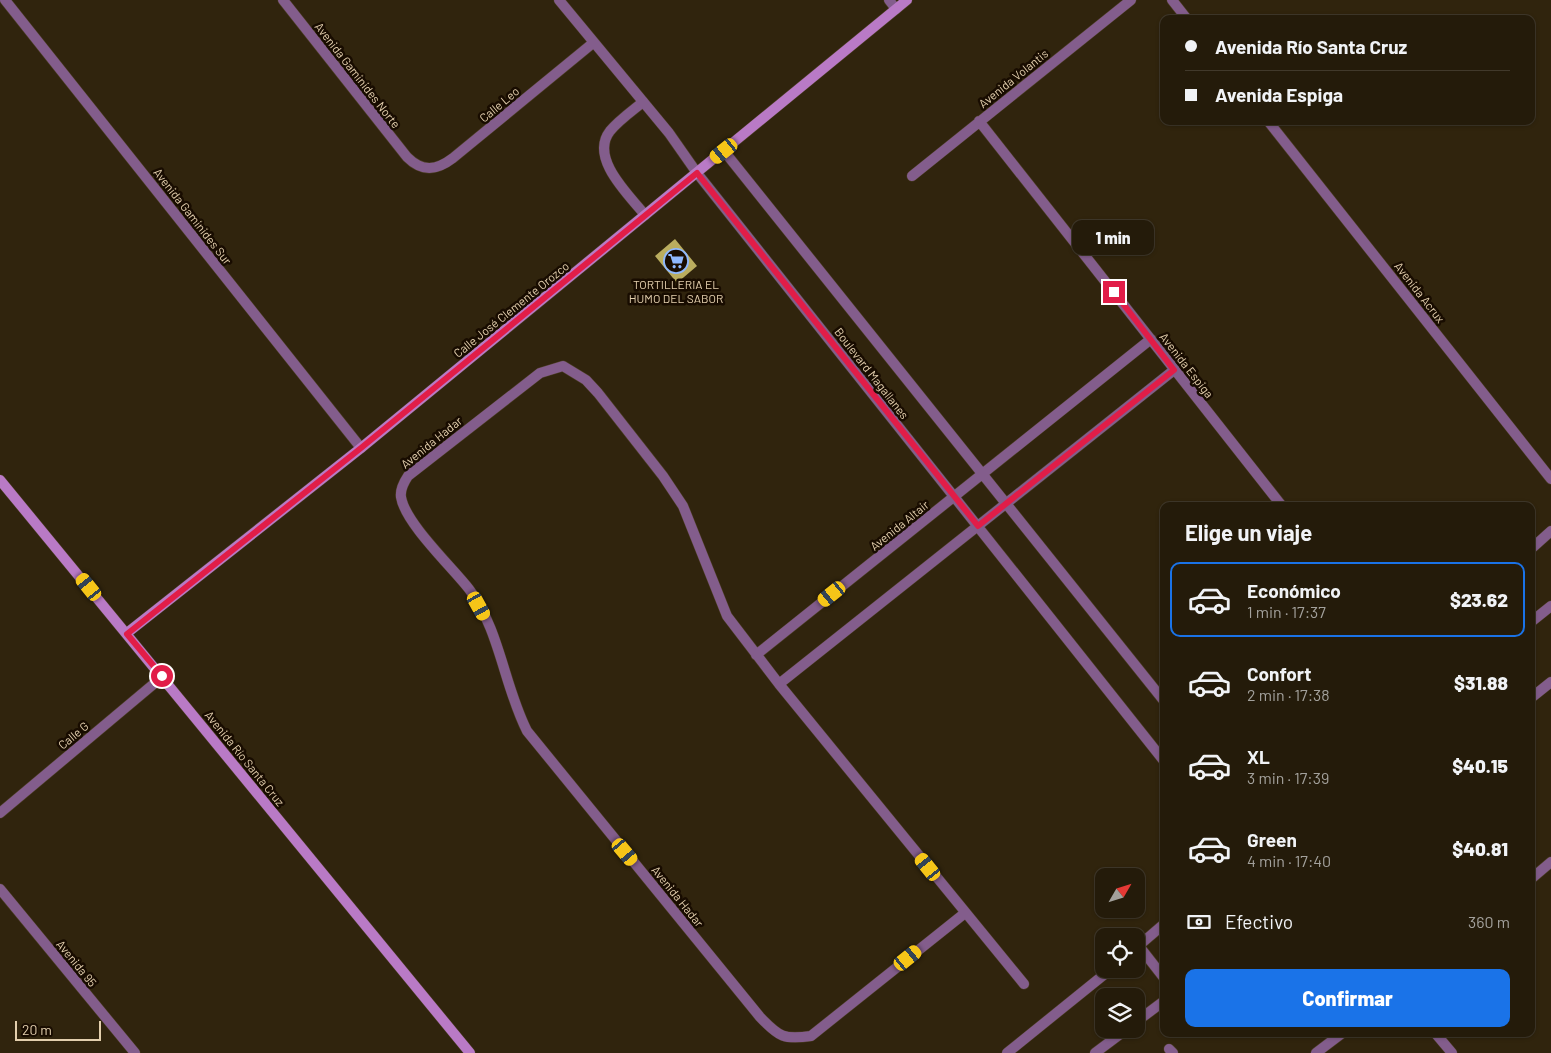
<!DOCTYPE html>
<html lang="es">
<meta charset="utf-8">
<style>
body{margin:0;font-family:Barlow,sans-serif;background:#2c2413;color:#f1f3f6;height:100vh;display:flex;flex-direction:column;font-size:19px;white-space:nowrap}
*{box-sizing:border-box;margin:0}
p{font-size:16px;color:#a3a19c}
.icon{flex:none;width:28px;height:28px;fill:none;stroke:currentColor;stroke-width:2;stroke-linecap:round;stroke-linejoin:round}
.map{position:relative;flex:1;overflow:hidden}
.panel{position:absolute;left:1160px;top:502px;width:375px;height:535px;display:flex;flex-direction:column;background:#241b0a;border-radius:10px;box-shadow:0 1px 4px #0004,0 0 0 1px #41392b}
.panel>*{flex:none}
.hud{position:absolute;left:1160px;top:15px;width:375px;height:110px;border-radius:10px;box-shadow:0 1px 4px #0004,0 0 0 1px #41392b;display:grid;align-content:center;height:110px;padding:0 25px;background:#241b0a}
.needle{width:32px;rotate:51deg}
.tools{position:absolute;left:1095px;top:868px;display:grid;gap:10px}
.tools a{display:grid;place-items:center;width:50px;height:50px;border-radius:10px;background:#241b0a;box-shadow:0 1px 4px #0004,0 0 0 1px #41392b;font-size:25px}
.scale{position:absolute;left:15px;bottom:12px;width:86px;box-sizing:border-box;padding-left:5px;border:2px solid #e3cfad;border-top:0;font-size:14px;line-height:18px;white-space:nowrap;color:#e3cfad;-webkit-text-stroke:4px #180c00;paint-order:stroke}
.end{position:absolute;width:22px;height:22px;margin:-11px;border:6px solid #e11d48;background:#fff;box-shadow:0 0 0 2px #fff}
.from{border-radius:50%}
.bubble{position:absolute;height:35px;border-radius:10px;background:#241b0a;box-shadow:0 1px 4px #0004,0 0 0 1px #41392b;font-size:16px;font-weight:800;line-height:35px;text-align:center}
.car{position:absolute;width:15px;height:30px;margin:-15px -8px;border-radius:6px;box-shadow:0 0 4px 1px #0007;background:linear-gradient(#f5c518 24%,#345 0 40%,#f5c518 0 76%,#345 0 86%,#f5c518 0)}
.hud b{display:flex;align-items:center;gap:18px;height:48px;font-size:19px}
.hud b+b{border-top:1px solid #41392b}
.hud i{width:12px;height:12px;background:#f1f3f6}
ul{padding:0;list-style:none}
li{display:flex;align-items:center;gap:15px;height:75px;margin:0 10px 8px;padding:0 15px;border:2px solid transparent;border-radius:10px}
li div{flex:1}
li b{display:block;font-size:19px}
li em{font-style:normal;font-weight:800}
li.current{border-color:#1a73e8}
li>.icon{width:45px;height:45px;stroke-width:1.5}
h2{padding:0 25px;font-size:22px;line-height:60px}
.pay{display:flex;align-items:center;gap:12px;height:55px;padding:0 25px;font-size:19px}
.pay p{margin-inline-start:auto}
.cta{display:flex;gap:10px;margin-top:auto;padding:10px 25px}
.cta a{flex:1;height:58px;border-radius:10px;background:#1a73e8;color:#fff;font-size:20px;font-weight:800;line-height:58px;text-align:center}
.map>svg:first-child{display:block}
</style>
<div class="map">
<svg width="1551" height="1053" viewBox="0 0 1551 1053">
<rect width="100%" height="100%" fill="#30240d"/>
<path fill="#baad5e" d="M675,239L697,266L677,283L655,256Z"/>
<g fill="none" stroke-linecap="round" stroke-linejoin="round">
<defs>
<path id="lane" d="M643,102C632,111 619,120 610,131C589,158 629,195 645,215"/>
<path id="street" d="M5,0L361,448
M283,0L407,157C422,172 436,171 453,158L593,43
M559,0L669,133L697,173L1164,761
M889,0L896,9
M1172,0L1187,19
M979,121L1282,506
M1268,121L1551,479
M724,151L1164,701
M912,176L1131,0
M1531,549L1551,531
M1531,622L1551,606
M756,655L1151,339
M779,684L1174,370
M1531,698L1551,682
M0,813L162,677
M1531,879L1551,862
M0,889L135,1053
M965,913L811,1036C784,1040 779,1037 760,1017L527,731C504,686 500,630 469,589C452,567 405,523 401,497C400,490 404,482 408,476L540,373L563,366L586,380L598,393L663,476L683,506L727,616L779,684L1024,984
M1139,946L1164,978
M1136,948L1164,924
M1136,1022L1164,1001
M1436,1034L1452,1053
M1169,1049L1173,1053
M1007,1053L1111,969
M1095,1053L1127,1029
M1316,1053L1341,1034"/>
<path id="secondary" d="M0,480L470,1053
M127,633L361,448L907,0"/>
</defs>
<use href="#lane" stroke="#4d3f27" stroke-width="11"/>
<use href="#street" stroke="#4d3f27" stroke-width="11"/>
<use href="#secondary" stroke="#4d3f27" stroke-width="11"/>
<use href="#lane" stroke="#835d8c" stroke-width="10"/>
<use href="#street" stroke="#835d8c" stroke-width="10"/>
<use href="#secondary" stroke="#b97ac6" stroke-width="10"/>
</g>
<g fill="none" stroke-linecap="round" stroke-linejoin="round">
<path stroke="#e11d48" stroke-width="6" d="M162,676L127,634L361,448L697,173L978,526L1174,370L1114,292"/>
</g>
<defs>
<symbol id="supermarket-ring" viewBox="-11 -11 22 22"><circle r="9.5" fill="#180c00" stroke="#8fb8fd" stroke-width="1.5"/><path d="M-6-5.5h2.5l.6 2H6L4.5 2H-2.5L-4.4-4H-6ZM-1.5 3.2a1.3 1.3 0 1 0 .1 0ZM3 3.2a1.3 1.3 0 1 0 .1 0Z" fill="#8fb8fd"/></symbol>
</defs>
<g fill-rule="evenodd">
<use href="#supermarket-ring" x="662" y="247" width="28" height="28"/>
</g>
<g text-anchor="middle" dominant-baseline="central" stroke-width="5" stroke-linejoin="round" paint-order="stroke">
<g font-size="12" fill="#e3cfad" stroke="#180c00">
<text transform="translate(358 75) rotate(52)">Avenida Gaminides Norte</text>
<text transform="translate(1013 78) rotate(-39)">Avenida Volantis</text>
<text transform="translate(499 104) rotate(-40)">Calle Leo</text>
<text transform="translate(193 216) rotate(52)">Avenida Gaminides Sur</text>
<text transform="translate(1420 292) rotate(52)">Avenida Acrux</text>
<text transform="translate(511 309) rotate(-39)">Calle José Clemente Orozco</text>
<text transform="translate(1187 365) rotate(52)">Avenida Espiga</text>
<text transform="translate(872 373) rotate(52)">Boulevard Magallanes</text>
<text transform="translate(431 442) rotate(-39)">Avenida Hadar</text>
<text transform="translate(899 525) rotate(-39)">Avenida Altair</text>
<text transform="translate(73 735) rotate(-40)">Calle G</text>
<text transform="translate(245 758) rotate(51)">Avenida Río Santa Cruz</text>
<text transform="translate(678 896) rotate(51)">Avenida Hadar</text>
<text transform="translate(77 963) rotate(51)">Avenida 95</text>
</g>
<g font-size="12" fill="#e3cfad" stroke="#180c00">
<text x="676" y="284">TORTILLERIA EL<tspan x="676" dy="14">HUMO DEL SABOR</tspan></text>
</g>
</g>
</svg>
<div class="tools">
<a><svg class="needle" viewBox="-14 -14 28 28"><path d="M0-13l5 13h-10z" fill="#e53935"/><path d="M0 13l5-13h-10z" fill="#a3a19c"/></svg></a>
<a><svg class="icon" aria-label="locate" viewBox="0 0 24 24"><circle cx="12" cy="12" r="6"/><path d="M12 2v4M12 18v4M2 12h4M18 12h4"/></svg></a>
<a><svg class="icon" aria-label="layers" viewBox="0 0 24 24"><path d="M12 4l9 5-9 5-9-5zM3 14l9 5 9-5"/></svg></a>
</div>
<div class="scale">20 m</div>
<i class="end from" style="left:162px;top:676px"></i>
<i class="end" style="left:1114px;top:292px"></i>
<div class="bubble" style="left:1072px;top:220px;width:82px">1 min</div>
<i class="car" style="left:724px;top:151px;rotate:231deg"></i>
<i class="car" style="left:89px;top:587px;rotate:321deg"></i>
<i class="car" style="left:832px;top:594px;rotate:231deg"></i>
<i class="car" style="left:479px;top:606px;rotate:151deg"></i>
<i class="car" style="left:625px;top:852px;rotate:140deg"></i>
<i class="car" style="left:928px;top:867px;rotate:321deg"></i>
<i class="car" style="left:908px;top:958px;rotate:51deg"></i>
<div class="hud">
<b><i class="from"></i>Avenida Río Santa Cruz</b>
<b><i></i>Avenida Espiga</b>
</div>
<section class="panel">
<h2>Elige un viaje</h2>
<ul>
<li class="current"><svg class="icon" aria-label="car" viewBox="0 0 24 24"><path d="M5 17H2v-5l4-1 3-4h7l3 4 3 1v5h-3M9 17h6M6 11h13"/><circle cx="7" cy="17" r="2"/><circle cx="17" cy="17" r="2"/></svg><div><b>Económico</b><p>1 min · 17:37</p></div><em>$23.62</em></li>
<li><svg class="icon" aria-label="car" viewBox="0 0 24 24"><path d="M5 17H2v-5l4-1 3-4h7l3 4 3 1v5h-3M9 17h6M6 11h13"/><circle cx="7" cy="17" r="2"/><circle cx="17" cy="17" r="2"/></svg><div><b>Confort</b><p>2 min · 17:38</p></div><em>$31.88</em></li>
<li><svg class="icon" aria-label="car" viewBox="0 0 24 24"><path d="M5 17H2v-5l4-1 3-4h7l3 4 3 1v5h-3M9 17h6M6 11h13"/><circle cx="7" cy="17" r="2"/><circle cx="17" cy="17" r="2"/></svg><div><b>XL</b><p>3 min · 17:39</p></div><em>$40.15</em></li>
<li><svg class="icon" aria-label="car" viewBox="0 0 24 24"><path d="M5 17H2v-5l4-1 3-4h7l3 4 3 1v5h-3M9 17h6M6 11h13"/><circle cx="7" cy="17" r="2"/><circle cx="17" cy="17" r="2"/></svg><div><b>Green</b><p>4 min · 17:40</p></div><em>$40.81</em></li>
</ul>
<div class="pay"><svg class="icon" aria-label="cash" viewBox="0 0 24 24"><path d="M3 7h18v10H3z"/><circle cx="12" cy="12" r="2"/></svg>Efectivo<p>360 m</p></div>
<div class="cta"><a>Confirmar</a></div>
</section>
</div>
